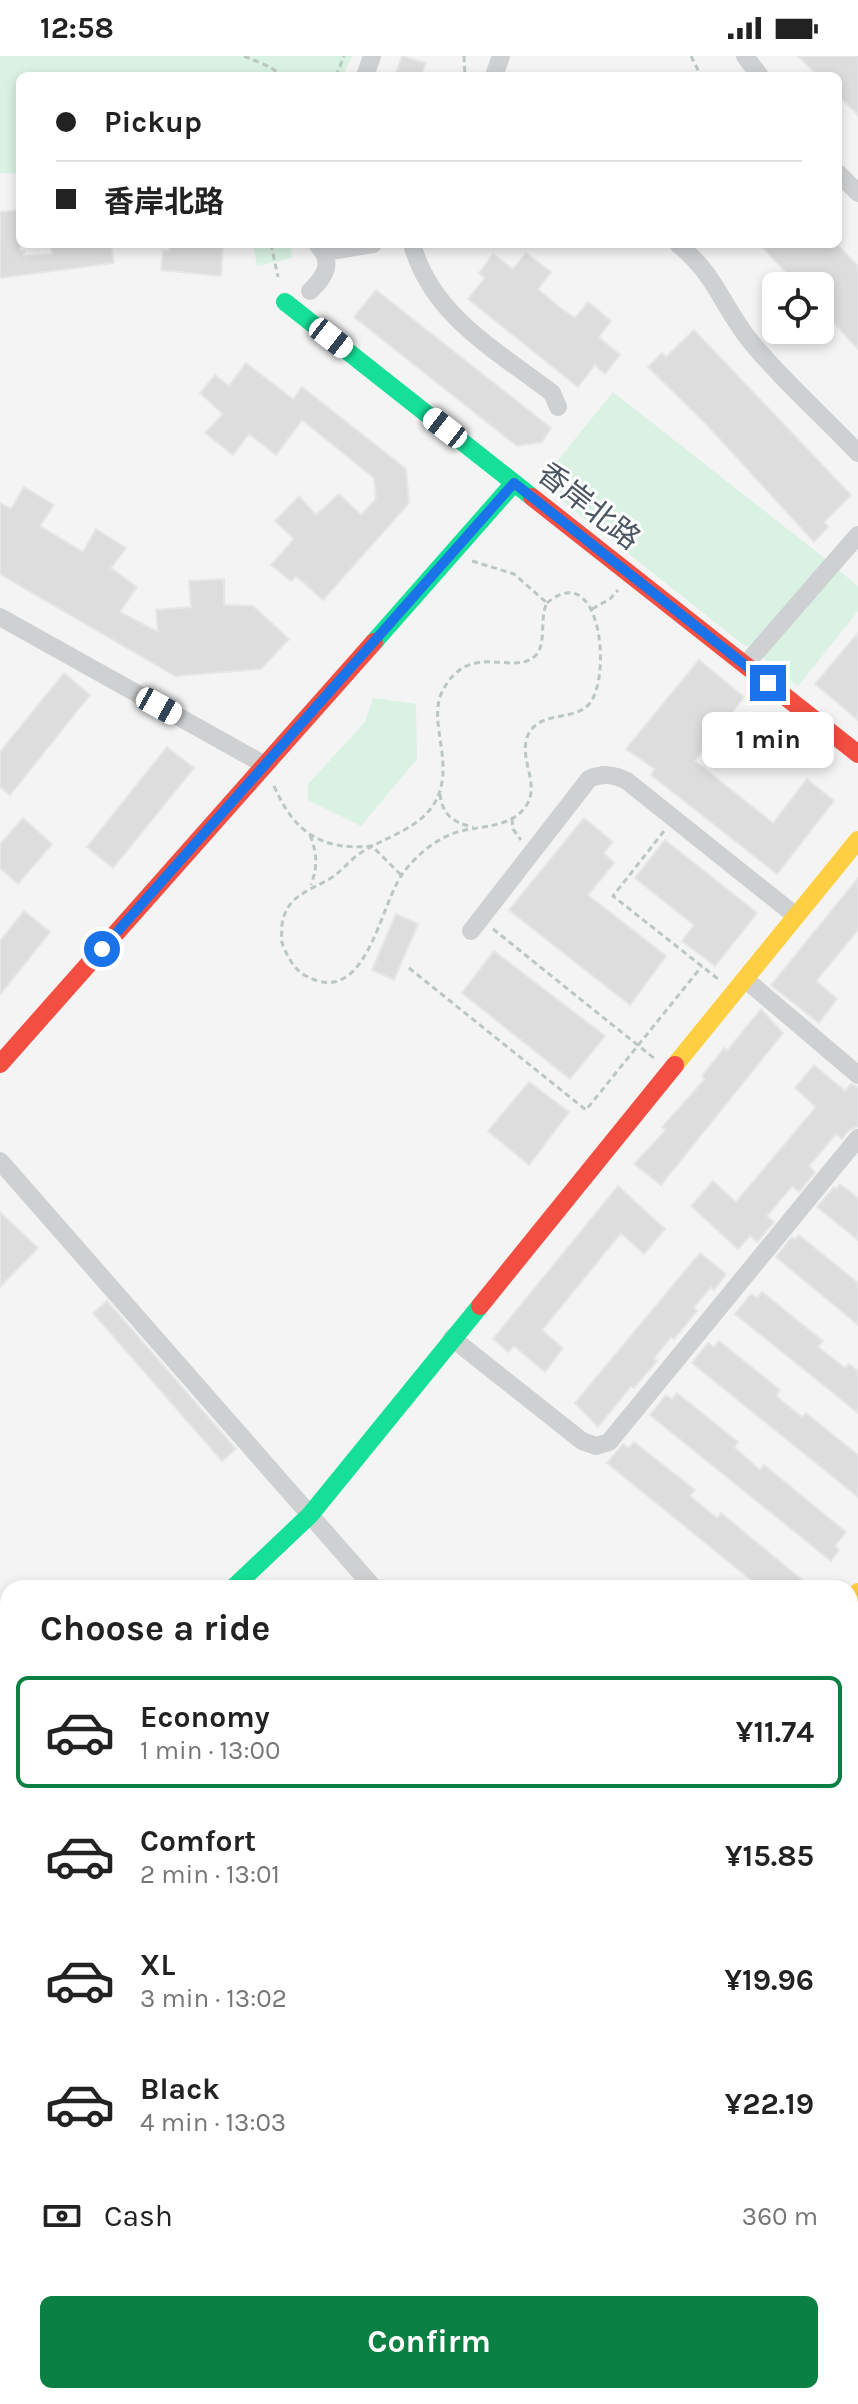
<!DOCTYPE html>
<meta charset="utf-8">
<style>
body{margin:0;font-family:Karla,"Noto Sans SC",sans-serif;background:#f6f6f6;color:#222;height:100vh;display:flex;flex-direction:column;font-size:30px;white-space:nowrap}
*{box-sizing:border-box;margin:0}
p{font-size:26px;color:#767676}
.icon{flex:none;width:44px;height:44px;fill:none;stroke:currentColor;stroke-width:2;stroke-linecap:round;stroke-linejoin:round}
.map{position:relative;flex:1;overflow:hidden}
.panel{position:absolute;left:0px;top:1524px;width:858px;height:824px;display:flex;flex-direction:column;background:#fff;border-radius:24px 24px 0 0;box-shadow:0 4px 12px #0003}
.panel>*{flex:none}
.banner{position:absolute;left:16px;top:16px;width:826px;height:176px;border-radius:12px;box-shadow:0 4px 12px #0003;display:grid;align-content:center;height:176px;padding:0 40px;background:#fff}
.buttons{position:absolute;left:762px;top:216px;display:grid;gap:16px}
.buttons a{display:grid;place-items:center;width:72px;height:72px;border-radius:12px;background:#fff;box-shadow:0 4px 12px #0003;font-size:40px}
.end{position:absolute;width:36px;height:36px;margin:-18px;border:10px solid #1a73e8;background:#fff;box-shadow:0 0 0 4px #fff}
.from{border-radius:50%}
.bubble{position:absolute;height:56px;border-radius:12px;background:#fff;box-shadow:0 4px 12px #0003;font-size:26px;font-weight:700;line-height:56px;text-align:center}
.car{position:absolute;width:24px;height:48px;margin:-24px -12px;border-radius:10px;box-shadow:0 0 6px 2px #0007;background:linear-gradient(#fff 24%,#345 0 40%,#fff 0 76%,#345 0 86%,#fff 0)}
.banner b{display:flex;align-items:center;gap:28px;height:76px;font-size:30px}
.banner b+b{border-top:2px solid #e0e0e0}
.banner i{width:20px;height:20px;background:#222}
ul{padding:0;list-style:none}
li{display:flex;align-items:center;gap:24px;height:112px;margin:0 16px 12px;padding:0 24px;border:4px solid transparent;border-radius:12px}
li div{flex:1}
li b{display:block;font-size:30px}
li em{font-style:normal;font-weight:700}
li.on{border-color:#0b8043}
li>.icon{width:72px;height:72px;stroke-width:1.5}
h2{padding:0 40px;font-size:36px;line-height:96px}
.pay{display:flex;align-items:center;gap:20px;height:88px;padding:0 40px;font-size:30px}
.pay p{margin-inline-start:auto}
.cta{display:flex;gap:16px;margin-top:auto;padding:16px 40px}
.cta a{flex:1;height:92px;border-radius:12px;background:#0b8043;color:#fff;font-size:32px;font-weight:700;line-height:92px;text-align:center}
.status{display:flex;justify-content:space-between;align-items:center;height:56px;padding:0 40px;background:#fff;direction:ltr}
.status svg{height:22px;fill:currentColor}
.map>svg:first-child{display:block}
</style>
<div class="status"><b>12:58</b><svg viewBox="0 0 49 12"><path d="M0 12V9h3v3zM5 12V6h3v6zM10 12V3h3v9zM15 12V0h3v12zM26 1h20v11H26zM47 4h2v5h-2z"/></svg></div>
<div class="map">
<svg width="858" height="2348" viewBox="0 0 858 2348">
<rect width="100%" height="100%" fill="#f4f4f4"/>
<path fill="#d9f2e3" d="M0,0H352L343,20H20V118L0,117Z
M253,188H290L292,202L257,210Z
M613,336L827,504L751,590H745L542,429V424Z
M837,513L858,530V555L798,630L761,600Z
M373,642L416,648L417,703L361,770L308,744V728L365,666Z
M858,1560V2348H321L291,2340H850V1568Z"/>
<path fill="#ddddde" stroke="#e5e6e7" stroke-width="2" d="M402,0L426,7L421,20H395Z
M798,0H858V59L838,39V20H818Z
M20,154V195H24V200L52,198L51,190L59,188H111L114,207L0,222V156Z
M179,188H223L221,220L161,214L163,195H169L170,191H178Z
M759,188H837L858,210V293L820,252V230H799Z
M526,197L551,216L538,233L559,251L575,262L588,246L611,265L599,281L620,299L605,318L595,309L578,331L468,243L485,222L479,217L493,198L513,213Z
M376,234L551,372L542,386L517,390L354,261Z
M694,274L851,439L824,466L828,471L814,486L707,369L648,311L662,297L666,301Z
M246,307L293,343L302,331L406,413L409,447L323,544L296,520L291,525L271,509L294,483L275,465L299,440L316,459L339,438L361,459L376,443L374,422L302,364L276,399L249,378L233,399L205,377L223,358L200,337L215,319L229,330Z
M24,431L54,449L40,470L60,482L83,496L96,473L126,492L111,512L137,531L120,556L158,576L156,554L191,551L189,525L224,523V549L253,550L289,583L261,613L175,620L0,518V447L11,453Z
M858,577V664L815,628Z
M699,604L744,641L695,705L773,767L807,723L834,745L777,818L651,719L655,713L626,693Z
M64,617L90,639L10,739L0,731V696Z
M167,691L194,712L113,812L87,791Z
M23,762L52,788L18,828L0,812V788Z
M584,762L613,786L604,797L614,807L588,839L666,900L630,949L509,854Z
M665,784L757,857L715,910L682,885L694,869L635,822Z
M858,822V874L816,925L837,943L819,967L771,929Z
M24,855L50,876L0,939V885Z
M396,858L418,868L394,924L372,914Z
M494,895L605,980L570,1023L462,937Z
M761,953L783,977L661,1129L634,1108L666,1074L662,1071L705,1023L702,1020L724,992L727,995Z
M814,1009L845,1035L851,1028L858,1031V1070L849,1074L842,1083L836,1078L809,1110L815,1116L799,1136L792,1130L767,1160L774,1166L757,1186L750,1180L738,1193L691,1150L713,1125L736,1146L816,1051L795,1032Z
M529,1026L569,1056L529,1109L488,1075Z
M840,1128L858,1142V1184L817,1151L834,1131L836,1133Z
M618,1130L665,1173L644,1198L621,1177L542,1274L563,1292L545,1316L514,1290L508,1296L493,1283Z
M0,1156L38,1192L0,1231Z
M799,1179L858,1227V1269L776,1201L792,1181L795,1183Z
M700,1197L726,1218L714,1234L711,1231L694,1251L697,1255L674,1283L671,1281L654,1302L657,1305L634,1332L631,1330L598,1371L575,1347Z
M762,1236L823,1285L818,1291L845,1312L849,1308L858,1315V1357L735,1258L751,1238L757,1242Z
M107,1245L236,1393L222,1405L93,1257Z
M719,1285L780,1334L776,1340L802,1361L806,1357L858,1399V1441L692,1307L708,1287L714,1291Z
M677,1337L738,1386L734,1391L760,1414L764,1409L846,1476L835,1490L839,1494L831,1505L650,1359L666,1339L672,1343Z
M634,1386L695,1434L690,1440L717,1462L721,1457L812,1532H761L607,1407L623,1388L629,1392Z"/>
<g fill="none" stroke-linecap="round" stroke-linejoin="round">
<path stroke="#bcc7c4" stroke-width="3" stroke-dasharray="6 4" stroke-linecap="butt" d="M244,0L270,11L283,20
M464,0L465,20
M691,0L701,20
M336,20L344,0
M271,188L278,221
M472,505L514,518L547,547C539,562 547,587 536,599C515,622 469,582 442,636C427,667 457,710 434,748C418,774 382,782 359,798C349,805 342,815 331,822C310,835 286,839 282,869C282,878 280,884 284,892C289,903 295,914 306,920C367,953 379,850 403,817C415,801 431,787 449,779C474,768 509,775 526,750C542,727 514,697 531,674C545,655 576,665 590,647C612,618 600,502 547,547
M592,553L610,543L618,534
M274,730C294,776 321,795 372,790L401,819
M440,738C442,759 454,767 473,771
M512,763L513,773L521,784
M664,775L613,840L718,923
M310,779C317,797 318,810 311,829
M493,873L655,1003
M409,912L586,1054L702,910"/>
<path stroke="#ced0d2" stroke-width="18" d="M745,0L760,20
M365,20L372,0
M494,20L501,0
M838,117L858,137
M412,188C432,260 496,294 552,337L558,351
M678,188C716,219 722,250 751,286C783,325 823,360 858,397
M325,196L373,188
M310,235C326,220 334,206 317,188
M0,561L265,709
M745,609L858,479
M471,875L589,723C603,717 613,718 627,725L796,860
M745,923L858,1019
M0,1105L374,1532
M452,1282L582,1385L596,1390L609,1386L858,1082
M0,1754L8,1747"/>
<path stroke="#16e098" stroke-width="18" d="M285,246L532,441
M374,586L514,427
M233,1532L310,1459L480,1250
M71,2348L79,2340
M120,2348L125,2340"/>
<path stroke="#ffcf43" stroke-width="18" d="M675,1009L858,784
M850,1545L858,1536
M0,2237L8,2241
M245,2340L265,2348"/>
<path stroke="#f24e42" stroke-width="18" d="M532,441L858,698
M0,1008L374,586
M480,1250L675,1009"/>
</g>
<g fill="none" stroke-linecap="round" stroke-linejoin="round">
<path stroke="#1a73e8" stroke-width="10" d="M102,893L514,427L768,627"/>
</g>
<g text-anchor="middle" dominant-baseline="central" stroke-width="6" stroke-linejoin="round" paint-order="stroke">
<g font-size="30" fill="#4a5661" stroke="#fff">
<text transform="translate(589 450) rotate(38)">香岸北路</text>
</g>
</g>
</svg>
<div class="buttons">
<a><svg class="icon" aria-label="locate" viewBox="0 0 24 24"><circle cx="12" cy="12" r="6"/><path d="M12 2v4M12 18v4M2 12h4M18 12h4"/></svg></a>
</div>
<i class="end from" style="left:102px;top:893px"></i>
<i class="end" style="left:768px;top:627px"></i>
<div class="bubble" style="left:702px;top:656px;width:132px">1 min</div>
<i class="car" style="left:331px;top:282px;rotate:128deg"></i>
<i class="car" style="left:445px;top:372px;rotate:308deg"></i>
<i class="car" style="left:159px;top:650px;rotate:119deg"></i>
<div class="banner">
<b><i class="from"></i>Pickup</b>
<b><i></i>香岸北路</b>
</div>
<section class="panel">
<h2>Choose a ride</h2>
<ul>
<li class="on"><svg class="icon" aria-label="car" viewBox="0 0 24 24"><path d="M5 17H2v-5l4-1 3-4h7l3 4 3 1v5h-3M9 17h6M6 11h13"/><circle cx="7" cy="17" r="2"/><circle cx="17" cy="17" r="2"/></svg><div><b>Economy</b><p>1 min · 13:00</p></div><em>¥11.74</em></li>
<li><svg class="icon" aria-label="car" viewBox="0 0 24 24"><path d="M5 17H2v-5l4-1 3-4h7l3 4 3 1v5h-3M9 17h6M6 11h13"/><circle cx="7" cy="17" r="2"/><circle cx="17" cy="17" r="2"/></svg><div><b>Comfort</b><p>2 min · 13:01</p></div><em>¥15.85</em></li>
<li><svg class="icon" aria-label="car" viewBox="0 0 24 24"><path d="M5 17H2v-5l4-1 3-4h7l3 4 3 1v5h-3M9 17h6M6 11h13"/><circle cx="7" cy="17" r="2"/><circle cx="17" cy="17" r="2"/></svg><div><b>XL</b><p>3 min · 13:02</p></div><em>¥19.96</em></li>
<li><svg class="icon" aria-label="car" viewBox="0 0 24 24"><path d="M5 17H2v-5l4-1 3-4h7l3 4 3 1v5h-3M9 17h6M6 11h13"/><circle cx="7" cy="17" r="2"/><circle cx="17" cy="17" r="2"/></svg><div><b>Black</b><p>4 min · 13:03</p></div><em>¥22.19</em></li>
</ul>
<div class="pay"><svg class="icon" aria-label="cash" viewBox="0 0 24 24"><path d="M3 7h18v10H3z"/><circle cx="12" cy="12" r="2"/></svg>Cash<p>360 m</p></div>
<div class="cta"><a>Confirm</a></div>
</section>
</div>
